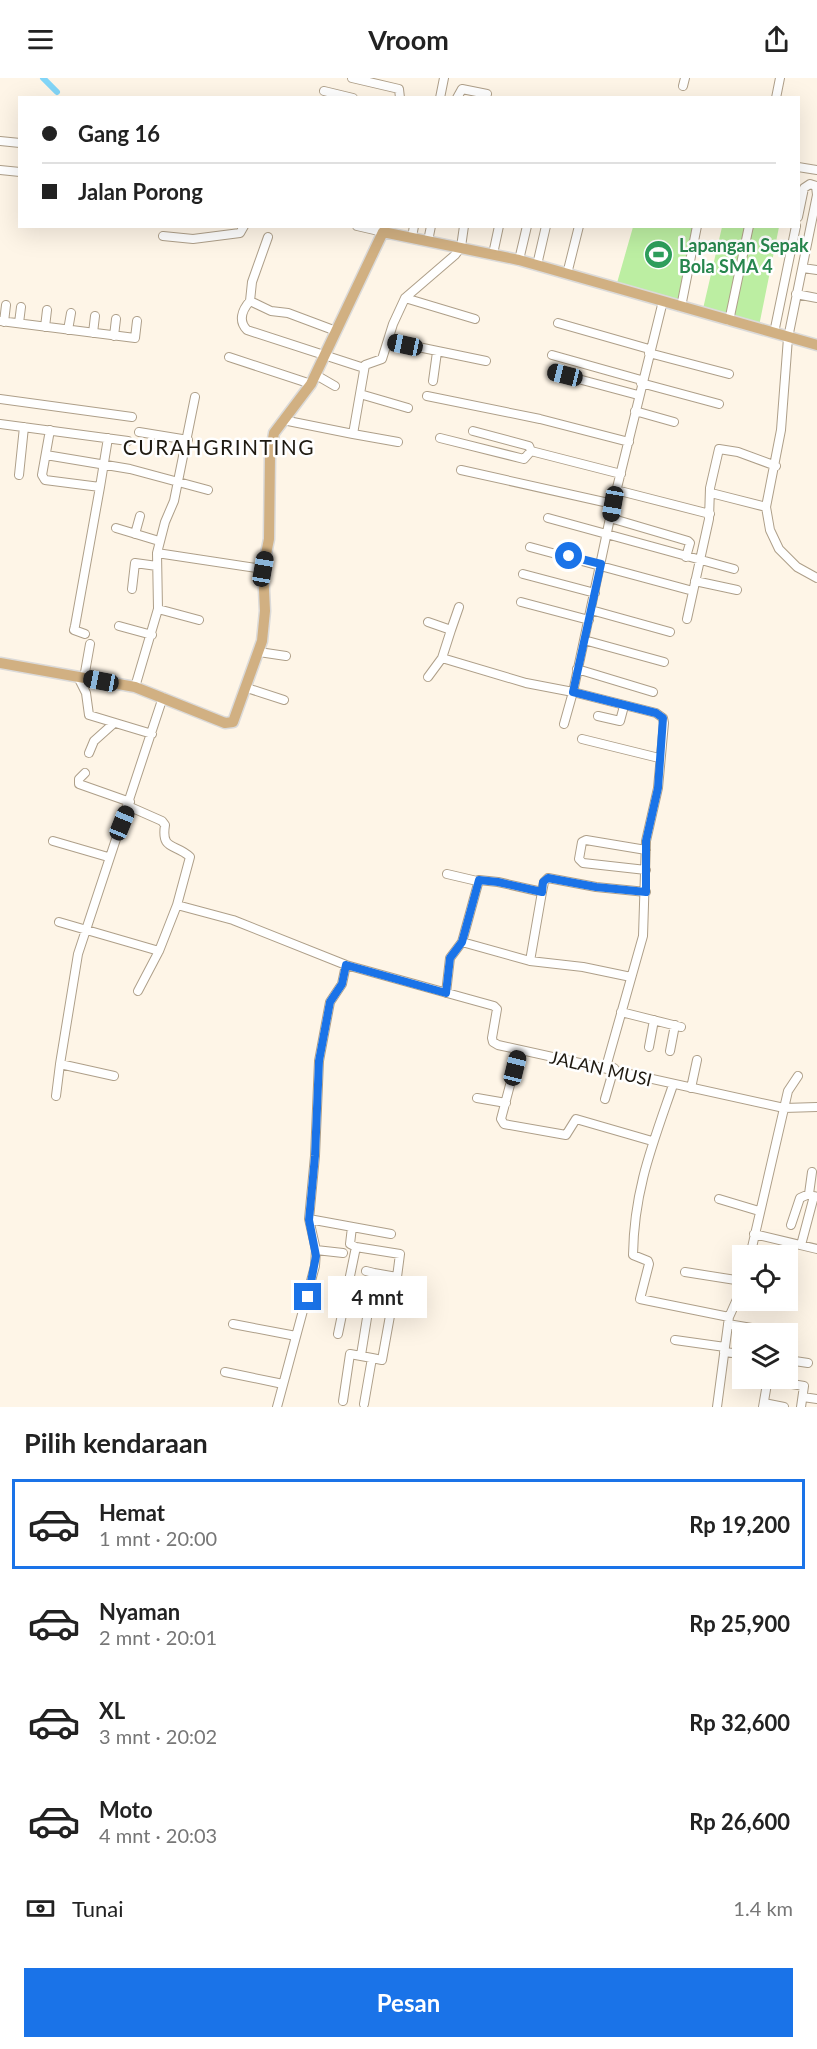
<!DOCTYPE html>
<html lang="id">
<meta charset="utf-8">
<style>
body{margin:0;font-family:Lato,sans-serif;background:#f6f6f6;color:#222;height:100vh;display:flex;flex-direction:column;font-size:22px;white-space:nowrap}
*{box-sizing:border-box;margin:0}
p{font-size:20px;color:#767676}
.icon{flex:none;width:33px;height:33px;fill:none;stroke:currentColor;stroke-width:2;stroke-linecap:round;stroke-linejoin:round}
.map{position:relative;height:1329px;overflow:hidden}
.panel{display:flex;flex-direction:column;background:#fff;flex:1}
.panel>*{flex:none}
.banner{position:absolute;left:18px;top:18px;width:782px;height:132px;border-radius:0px;box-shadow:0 6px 24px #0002;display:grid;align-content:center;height:132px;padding:0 24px;background:#fff}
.fabs{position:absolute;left:732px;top:1167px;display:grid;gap:12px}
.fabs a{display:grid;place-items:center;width:66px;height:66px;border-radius:0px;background:#fff;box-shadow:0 6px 24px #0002;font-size:30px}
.end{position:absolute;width:27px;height:27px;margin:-14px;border:8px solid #1a73e8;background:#fff;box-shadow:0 0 0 3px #fff}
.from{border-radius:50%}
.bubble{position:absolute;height:42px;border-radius:0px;background:#fff;box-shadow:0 6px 24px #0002;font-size:20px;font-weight:700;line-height:42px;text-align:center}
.car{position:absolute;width:18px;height:36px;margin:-18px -9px;border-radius:8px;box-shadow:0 0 4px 2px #0007;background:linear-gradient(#222 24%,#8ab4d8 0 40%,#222 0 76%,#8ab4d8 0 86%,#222 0)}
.banner b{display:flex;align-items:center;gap:21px;height:57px;font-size:22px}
.banner b+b{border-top:2px solid #e0e0e0}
.banner i{width:15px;height:15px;background:#222}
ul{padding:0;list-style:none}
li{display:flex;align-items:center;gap:18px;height:90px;margin:0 12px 9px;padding:0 12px;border:3px solid transparent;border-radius:0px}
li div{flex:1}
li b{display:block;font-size:22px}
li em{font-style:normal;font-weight:700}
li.active{border-color:#1a73e8}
li>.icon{width:54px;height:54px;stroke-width:1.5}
h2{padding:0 24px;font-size:27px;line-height:72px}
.pay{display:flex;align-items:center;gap:15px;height:66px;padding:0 24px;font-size:22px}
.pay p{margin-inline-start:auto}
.action{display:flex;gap:12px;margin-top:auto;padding:12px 24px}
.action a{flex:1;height:69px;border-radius:0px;background:#1a73e8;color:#fff;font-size:24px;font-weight:700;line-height:69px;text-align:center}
header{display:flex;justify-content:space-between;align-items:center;height:78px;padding:0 24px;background:#fff;font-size:27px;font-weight:700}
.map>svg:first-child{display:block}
</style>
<header><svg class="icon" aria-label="menu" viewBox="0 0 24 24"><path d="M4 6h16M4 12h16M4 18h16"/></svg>Vroom<svg class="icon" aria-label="share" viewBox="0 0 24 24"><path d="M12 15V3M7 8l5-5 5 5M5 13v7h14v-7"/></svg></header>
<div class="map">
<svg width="817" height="1329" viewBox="0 0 817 1329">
<rect width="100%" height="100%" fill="#fef5e7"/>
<path fill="#bceea2" d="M633,149H696L681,225L617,205Z
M722,149H747L727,242L702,235Z
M751,149H779L759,248L733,242Z"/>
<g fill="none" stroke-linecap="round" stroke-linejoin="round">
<path stroke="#83d6f8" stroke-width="6" d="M43,0L57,14"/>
<defs>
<path id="minor" d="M352,0L399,11L400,20
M683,8L685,0
M324,13L353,20
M440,20L444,0
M457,20L462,11L487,16
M776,20L780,0
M0,63L20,65
M798,89L817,92
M0,92L20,94
M817,117L788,260L781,352L766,429L770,452L779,471L797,489L817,500
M798,139L804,110L810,106L816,108L817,117
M357,148L383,154
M163,158L193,161L240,155L244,148
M268,159L252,204L250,223L271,233L288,235L336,253
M412,159L414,148
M428,163L431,148
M493,176L499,148
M519,182L527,148
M537,187L546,148
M803,190L817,192
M567,196L579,148
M796,216L817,220
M405,220L475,241
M250,223C242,232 238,243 247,252L364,290
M681,229L697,148
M0,243L135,260L137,243
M729,243L749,148
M4,244L6,227
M19,245L21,229
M558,245L649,271
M45,249L47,232
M68,252L71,235
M93,255L95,238
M774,255L796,148
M114,258L116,241
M389,263L486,283
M649,275L729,296
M552,277L641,302
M229,279L311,306
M552,294L638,317
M316,297L335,308
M433,303L437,274
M641,305L719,326
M360,316L408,330
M427,318L540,341L629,364
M0,321L132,339
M635,333L674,344
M283,342L353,356L365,287L382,281L393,246L405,220L455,177L461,169L464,148
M0,346L128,363
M50,352L42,397L45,402L100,409L108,360
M473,353L529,368L531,373L621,396
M139,354L188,362
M353,356L398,364
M440,360L524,381L531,373
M46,377L130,391L208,412
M461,392L613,426
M19,397L24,349
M616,412L710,436
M711,415L766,429
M548,440L734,491
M610,440L688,463L690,465L686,479
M116,450L159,463
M135,456L140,438
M530,469L693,513
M157,475L263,491
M523,496L595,515
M695,503L737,512
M132,511L135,485L157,488
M521,524L589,542
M158,531L199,542
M591,532L670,554
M687,541L709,441L710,410L719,371L738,374L776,388
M428,544L451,552L442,580L526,605L573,614L564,646
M119,548L152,557
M451,552L459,529
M85,556L74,552L75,548L100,409
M584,562L664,584
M259,574L286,578
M577,591L653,614
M78,599L86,615L89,637L152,656
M428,599L442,580
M84,600L90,566
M135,609L158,531L157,475L165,444L174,423L195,319
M247,610L284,622
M598,638L620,643L624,628
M582,661L659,680
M89,675L94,663L113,646
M85,695L79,701V706L130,724
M128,728L162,743L165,747C161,773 175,765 190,779L177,827L233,842L346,887L494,928L497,931L492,960L493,964L498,967L784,1030L817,1029
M53,763L108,779
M646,792L583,785L579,781L582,764L586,762L646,772
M447,796L477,803
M542,814L544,804L548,800L596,809L646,814
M59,844L159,873
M462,864L530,883L583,889L631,899
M138,913L159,873L177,827
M446,915L450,880L462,864L479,802L498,804L542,814L530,883
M621,934L681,949
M649,969L654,942
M519,973L501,1041L504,1046L566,1057L576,1041L652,1063
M670,973L675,947
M606,989L643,858L646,763L658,710L664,645L663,640L656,635L573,614L613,426L663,223
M114,998L60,986L78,876L163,619
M673,1007C652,1068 634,1112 633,1177L648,1183L649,1186L640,1221L729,1239
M691,1010L697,982
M56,1018L60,986
M477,1020L506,1025
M605,1021L614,990
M812,1094L809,1116L812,1118
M719,1121L759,1133
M309,1141L391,1156
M791,1147L800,1120L809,1116
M754,1156L817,1171
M801,1167L814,1118L817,1119
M356,1169L400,1176L397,1199L374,1195
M316,1172L343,1175
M750,1178L788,1013L798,998
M685,1194L742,1203
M347,1210L371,1215L374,1195L366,1193
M233,1246L296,1258
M728,1246L787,1256
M338,1256L356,1169L350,1166L352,1149
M675,1262L725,1269
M724,1274L742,1276
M361,1277L371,1215
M788,1282L808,1285
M225,1294L283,1306
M768,1302L804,1308L801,1329
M803,1319L817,1321
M343,1323L350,1276L372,1280
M764,1325L784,1329
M364,1326L372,1280L382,1282L397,1199
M277,1329L315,1188L316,1172L309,1141L315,1078L319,983L330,924L342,906L346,887
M717,1329L729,1239L742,1210
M763,1329L768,1300"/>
<path id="major" d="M0,585L135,609L225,645L233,644L262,563L265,533L263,491L269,461L270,378L274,355L311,306L383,154L519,182L817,267"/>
</defs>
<use href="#minor" stroke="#ae9f89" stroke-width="10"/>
<use href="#major" stroke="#dbdad9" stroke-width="13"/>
<use href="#minor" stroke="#fff" stroke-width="8"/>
<use href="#major" stroke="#d1b082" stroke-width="10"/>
</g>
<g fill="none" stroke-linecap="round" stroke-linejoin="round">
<path stroke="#1a73e8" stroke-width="8" d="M308,1219L316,1178L309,1142L315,1078L319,983L330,924L342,906L346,887L446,915L450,880L462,864L479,802L498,804L542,814L543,804L548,800L596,809L646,814V763L658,710L663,640L656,635L573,614L601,486L569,478"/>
</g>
<defs>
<symbol id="stadium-disc" viewBox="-11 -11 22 22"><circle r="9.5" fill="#2e9e5b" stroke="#fff"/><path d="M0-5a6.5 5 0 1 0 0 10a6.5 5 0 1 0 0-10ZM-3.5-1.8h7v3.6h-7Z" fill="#fff"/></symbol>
</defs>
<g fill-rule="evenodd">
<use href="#stadium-disc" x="642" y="160" width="33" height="33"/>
</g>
<g text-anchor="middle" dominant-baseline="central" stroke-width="5" stroke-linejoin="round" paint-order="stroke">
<g font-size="18" font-weight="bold" fill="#27864d" stroke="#fff" text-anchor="start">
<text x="679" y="167">Lapangan Sepak<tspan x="679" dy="21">Bola SMA 4</tspan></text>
</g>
<g font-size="18" fill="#1f1a11" stroke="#fff">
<text transform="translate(601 990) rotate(13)">JALAN MUSI</text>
</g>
<g font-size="21" letter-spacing="1.5" fill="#1f1a11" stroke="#fff">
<text x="219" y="368">CURAHGRINTING</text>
</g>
</g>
</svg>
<div class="fabs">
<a><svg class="icon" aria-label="locate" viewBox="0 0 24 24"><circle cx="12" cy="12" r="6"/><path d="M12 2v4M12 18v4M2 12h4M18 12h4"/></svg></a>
<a><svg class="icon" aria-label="layers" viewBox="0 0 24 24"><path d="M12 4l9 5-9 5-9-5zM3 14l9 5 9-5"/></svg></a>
</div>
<i class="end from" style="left:569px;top:478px"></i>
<i class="end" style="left:308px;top:1219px"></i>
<div class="bubble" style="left:328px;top:1198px;width:99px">4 mnt</div>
<i class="car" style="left:405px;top:267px;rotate:282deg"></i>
<i class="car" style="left:565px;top:297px;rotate:284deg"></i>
<i class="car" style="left:613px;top:426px;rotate:190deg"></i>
<i class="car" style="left:263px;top:491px;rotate:10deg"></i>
<i class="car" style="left:101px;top:603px;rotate:281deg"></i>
<i class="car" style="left:122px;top:745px;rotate:22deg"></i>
<i class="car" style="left:515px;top:990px;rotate:14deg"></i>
<div class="banner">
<b><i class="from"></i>Gang 16</b>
<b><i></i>Jalan Porong</b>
</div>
</div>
<section class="panel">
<h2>Pilih kendaraan</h2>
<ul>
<li class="active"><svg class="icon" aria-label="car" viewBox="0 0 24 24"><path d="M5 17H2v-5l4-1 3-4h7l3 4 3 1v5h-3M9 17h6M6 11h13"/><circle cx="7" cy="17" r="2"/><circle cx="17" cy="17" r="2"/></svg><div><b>Hemat</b><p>1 mnt · 20:00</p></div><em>Rp 19,200</em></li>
<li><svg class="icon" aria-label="car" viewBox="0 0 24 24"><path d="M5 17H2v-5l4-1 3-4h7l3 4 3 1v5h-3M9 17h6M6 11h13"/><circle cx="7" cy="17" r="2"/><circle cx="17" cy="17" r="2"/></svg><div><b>Nyaman</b><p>2 mnt · 20:01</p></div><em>Rp 25,900</em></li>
<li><svg class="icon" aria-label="car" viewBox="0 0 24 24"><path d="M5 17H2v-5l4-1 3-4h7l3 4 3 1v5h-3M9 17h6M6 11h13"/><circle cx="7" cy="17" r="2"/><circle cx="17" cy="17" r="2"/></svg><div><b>XL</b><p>3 mnt · 20:02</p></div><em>Rp 32,600</em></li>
<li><svg class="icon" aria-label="car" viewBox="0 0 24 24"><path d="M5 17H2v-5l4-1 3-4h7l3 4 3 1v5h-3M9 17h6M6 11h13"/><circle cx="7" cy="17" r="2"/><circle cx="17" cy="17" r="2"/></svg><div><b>Moto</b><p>4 mnt · 20:03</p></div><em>Rp 26,600</em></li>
</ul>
<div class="pay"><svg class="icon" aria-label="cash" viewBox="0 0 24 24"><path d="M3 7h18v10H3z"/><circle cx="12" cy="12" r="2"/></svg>Tunai<p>1.4 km</p></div>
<div class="action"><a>Pesan</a></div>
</section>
